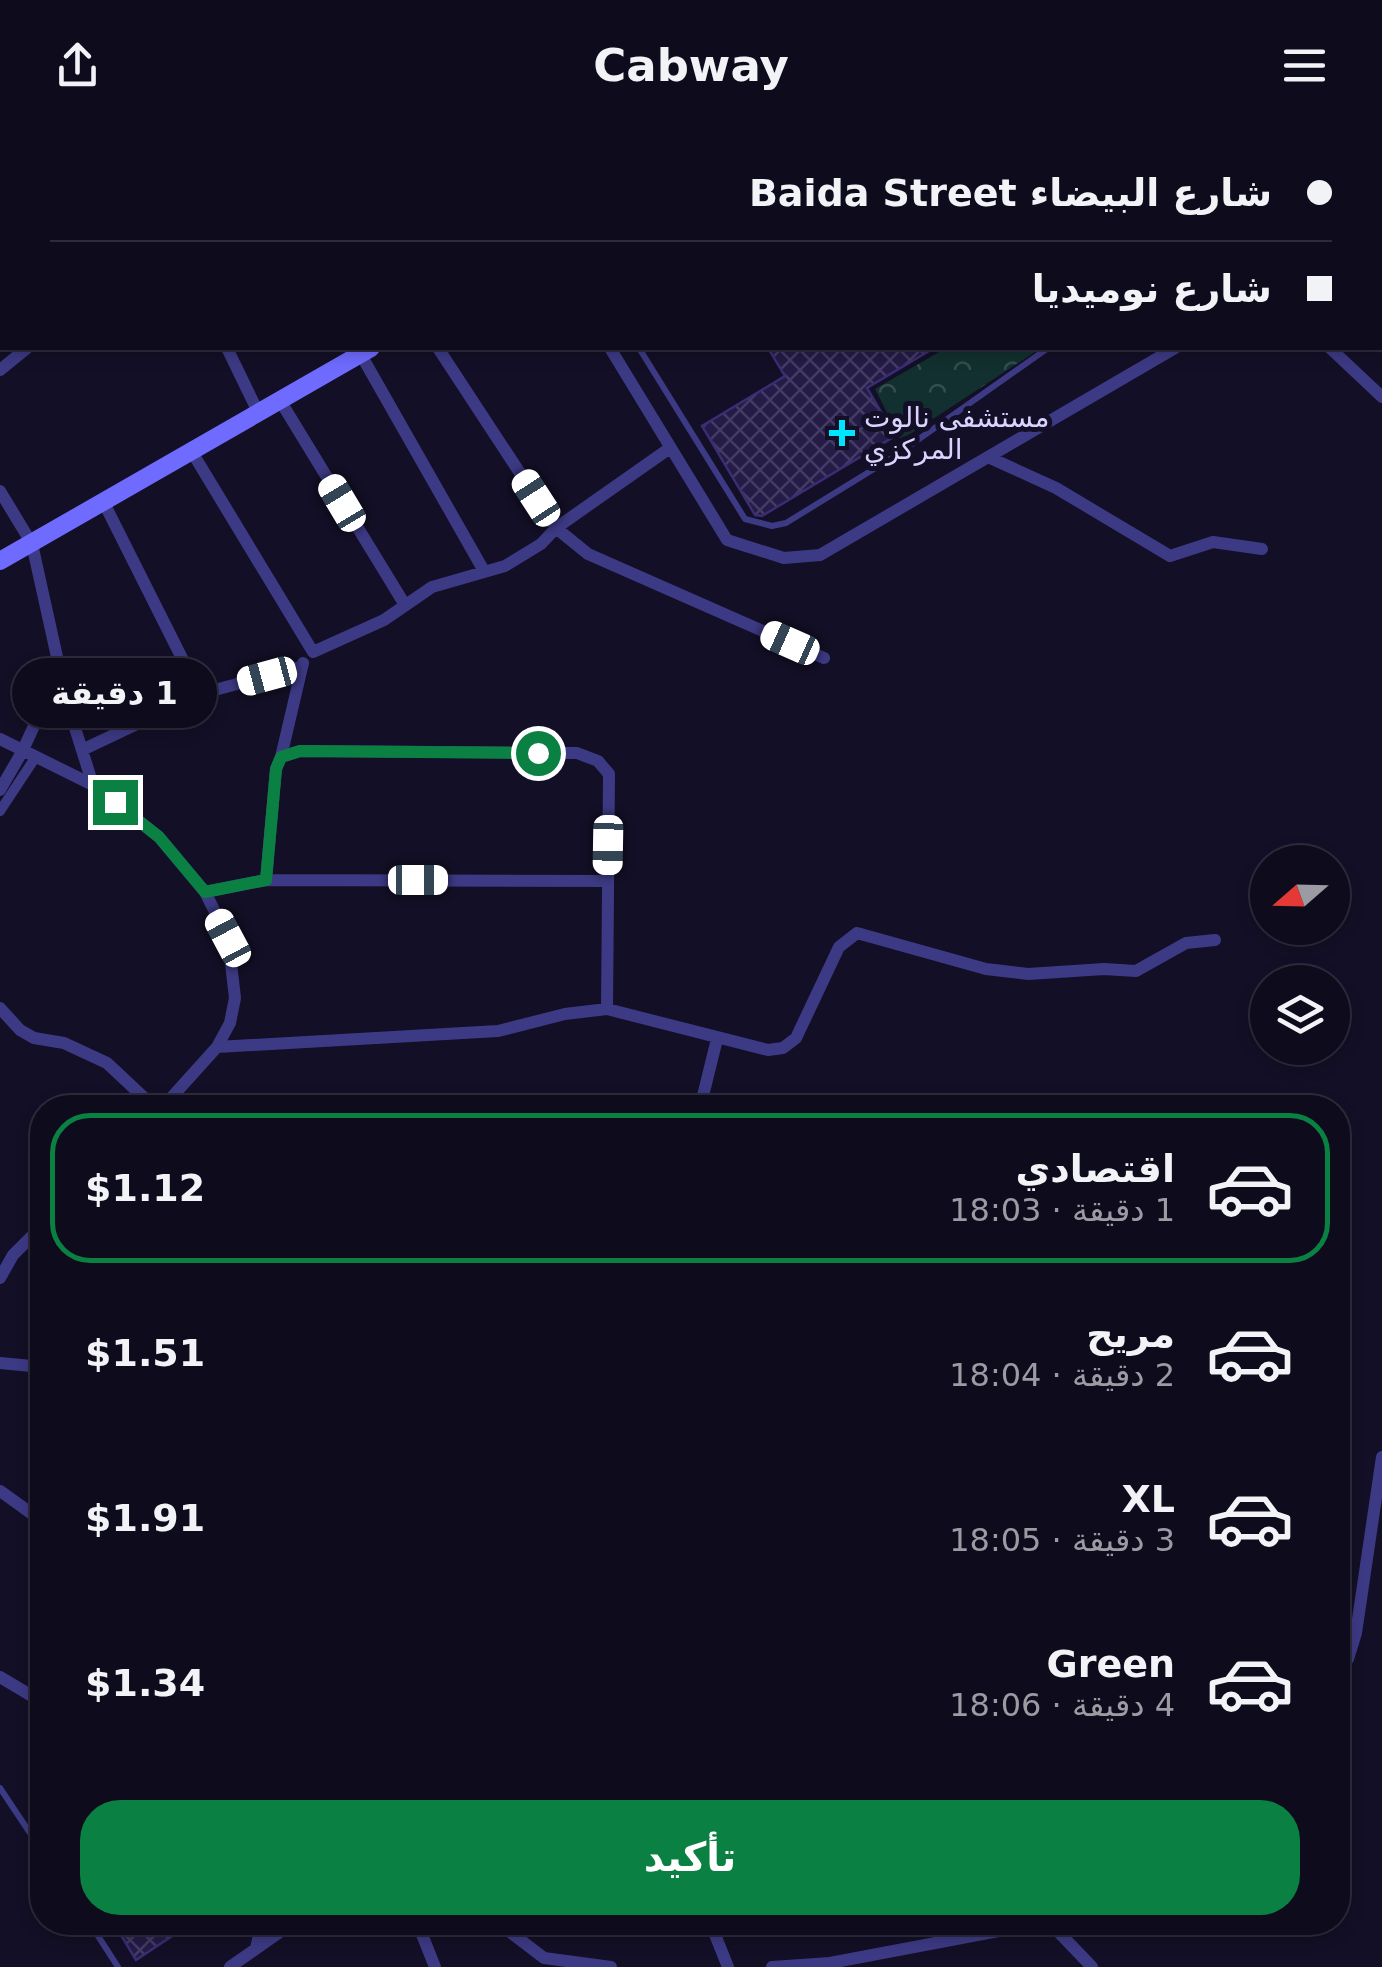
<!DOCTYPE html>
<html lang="ar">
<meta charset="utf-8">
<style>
body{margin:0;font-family:"DejaVu Sans","Noto Sans Arabic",sans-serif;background:#171425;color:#f1f3f6;direction:rtl;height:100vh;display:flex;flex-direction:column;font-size:38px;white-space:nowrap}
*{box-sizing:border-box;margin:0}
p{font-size:32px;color:#9b9ba3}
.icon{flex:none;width:55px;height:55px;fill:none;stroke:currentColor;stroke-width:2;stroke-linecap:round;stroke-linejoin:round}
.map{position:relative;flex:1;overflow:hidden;direction:ltr}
.sheet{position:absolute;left:30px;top:965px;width:1320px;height:840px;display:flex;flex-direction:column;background:#0e0b1c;border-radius:40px;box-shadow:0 5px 15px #0003,0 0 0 2px #2e2b3b;direction:rtl}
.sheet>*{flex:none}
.guide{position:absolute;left:0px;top:0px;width:1382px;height:220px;box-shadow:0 5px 15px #0003,0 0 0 2px #2e2b3b;direction:rtl;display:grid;align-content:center;height:220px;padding:0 50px;background:#0e0b1c}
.needle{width:65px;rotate:250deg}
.fabs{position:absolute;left:1250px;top:715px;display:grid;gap:20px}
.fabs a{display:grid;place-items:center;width:100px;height:100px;border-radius:50%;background:#0e0b1c;box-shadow:0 5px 15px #0003,0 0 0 2px #2e2b3b;font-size:50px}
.end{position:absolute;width:45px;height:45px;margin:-22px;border:12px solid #0b8043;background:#fff;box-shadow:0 0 0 5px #fff}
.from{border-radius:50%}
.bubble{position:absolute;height:70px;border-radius:35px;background:#0e0b1c;box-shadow:0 5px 15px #0003,0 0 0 2px #2e2b3b;font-size:32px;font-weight:600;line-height:70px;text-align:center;direction:rtl}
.car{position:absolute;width:30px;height:60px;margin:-30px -15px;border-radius:12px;box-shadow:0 0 8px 2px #0007;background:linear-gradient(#fff 24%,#345 0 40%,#fff 0 76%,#345 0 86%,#fff 0)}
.guide b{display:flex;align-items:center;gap:35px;height:95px;font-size:38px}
.guide b+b{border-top:2px solid #2e2b3b}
.guide i{width:25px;height:25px;background:#f1f3f6}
ul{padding:18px 0 0;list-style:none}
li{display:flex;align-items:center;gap:30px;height:150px;margin:0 20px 15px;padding:0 30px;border:5px solid transparent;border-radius:40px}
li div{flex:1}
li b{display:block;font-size:38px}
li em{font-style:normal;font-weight:600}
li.active{border-color:#0b8043}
li>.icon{width:90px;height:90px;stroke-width:1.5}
.button{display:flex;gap:20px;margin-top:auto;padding:20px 50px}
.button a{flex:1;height:115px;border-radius:40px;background:#0b8043;color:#fff;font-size:40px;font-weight:600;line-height:115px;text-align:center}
header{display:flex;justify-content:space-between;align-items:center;height:130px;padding:0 50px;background:#0e0b1c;font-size:45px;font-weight:600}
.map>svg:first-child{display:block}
</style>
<header><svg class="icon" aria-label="menu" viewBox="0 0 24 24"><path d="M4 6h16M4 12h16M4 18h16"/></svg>Cabway<svg class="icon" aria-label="share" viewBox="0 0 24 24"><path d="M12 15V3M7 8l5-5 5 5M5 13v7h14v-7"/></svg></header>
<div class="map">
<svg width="1382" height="1837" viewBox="0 0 1382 1837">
<defs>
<pattern id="park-crowns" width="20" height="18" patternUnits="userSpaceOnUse" patternTransform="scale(2.5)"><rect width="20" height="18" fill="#12302f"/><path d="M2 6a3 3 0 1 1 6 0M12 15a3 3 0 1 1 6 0" fill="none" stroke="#344d4e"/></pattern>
<pattern id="building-cross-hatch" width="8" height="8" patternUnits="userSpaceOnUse" patternTransform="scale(2.5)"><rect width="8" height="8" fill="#241b47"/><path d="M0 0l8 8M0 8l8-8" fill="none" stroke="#433b63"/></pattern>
</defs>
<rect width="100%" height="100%" fill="#130f26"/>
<path fill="url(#park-crowns)" d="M946,218H1041L901,310L875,259Z"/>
<path fill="url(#building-cross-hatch)" stroke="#3b2d73" stroke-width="2.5" d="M768,218H934L867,258L895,306L762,386L755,385L702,296L785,246Z
M113,1792H168L175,1804L136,1830Z"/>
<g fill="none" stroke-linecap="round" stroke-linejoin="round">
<path stroke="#3d3a85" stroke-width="6" d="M836,0L837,2
M864,0L866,2
M1176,0L1178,2
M877,2L881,0
M639,218L745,389L772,396L786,393L895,326L1048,218
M0,1658L42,1721
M89,1792L118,1837"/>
<path stroke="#3d3a85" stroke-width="10" d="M0,681L35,628"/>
<path stroke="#3d3a85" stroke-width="12" d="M625,0L627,2
M463,2V0
M227,218L259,284
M438,218L556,398L588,424L824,528
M610,218L727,410L784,428L820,425L1175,218
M1330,218L1382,267
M360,223L484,441
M0,240L27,218
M281,272L405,475
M192,322L313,522L384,490L432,457L505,436L541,414L556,398L670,318
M988,327L1056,358L1170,426L1213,412L1262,419
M0,361L32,414L59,536L58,544L93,655
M104,373L200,564
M0,609L93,655L159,707L205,762L228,808L235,868L230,893L217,917L162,978
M82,620L200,564L300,537
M281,627L303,533
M0,660L22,622L57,546
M266,750L276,639L281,627L300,621L577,623L598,631L609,644L607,879
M205,762L266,750L607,751
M0,878L20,900L34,908L64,913L107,933L155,978
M217,917L498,901L565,884L607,879L768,920L783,918L796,908L839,817L857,803L986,839L1028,844L1104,839L1136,841L1186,813L1215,810
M700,978L717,909
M0,1148L13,1125L42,1096
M0,1233L42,1237
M0,1361L42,1391
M1338,1541L1348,1529L1356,1503L1382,1327
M0,1547L42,1572
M417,1792L435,1837
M497,1792L544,1828L611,1837
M710,1792L728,1837
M1049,1792L1092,1837
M256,1818L262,1792
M230,1837L294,1792
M772,1837L830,1833L1047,1792"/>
<path stroke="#6f6bff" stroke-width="18" d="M750,2L754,0
M0,431L371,218"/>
</g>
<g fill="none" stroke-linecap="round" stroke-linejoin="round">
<path stroke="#0b8043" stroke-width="12" d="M115,672L159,707L205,762L266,750L276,639L281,627L300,621L538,623"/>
</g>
<path fill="#00e5ff" stroke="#130f26" stroke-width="4" d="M837 288h10v10h10v10h-10v10h-10v-10h-10v-10h10z"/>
<g text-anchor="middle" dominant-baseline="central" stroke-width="10" stroke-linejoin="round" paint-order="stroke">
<g font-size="28" fill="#d9d4ff" stroke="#130f26" text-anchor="start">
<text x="864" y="287">مستشفى نالوت<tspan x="864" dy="32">المركزي</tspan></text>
</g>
</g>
</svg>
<div class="fabs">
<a><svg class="needle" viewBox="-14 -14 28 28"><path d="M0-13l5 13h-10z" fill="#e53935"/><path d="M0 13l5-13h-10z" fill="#9b9ba3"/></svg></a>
<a><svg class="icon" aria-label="layers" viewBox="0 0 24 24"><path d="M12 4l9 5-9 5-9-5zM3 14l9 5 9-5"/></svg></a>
</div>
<i class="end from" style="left:538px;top:623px"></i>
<i class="end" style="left:115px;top:672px"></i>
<div class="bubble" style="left:12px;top:528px;width:205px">1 دقيقة</div>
<i class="car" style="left:536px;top:368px;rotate:327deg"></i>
<i class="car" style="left:342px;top:373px;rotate:329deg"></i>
<i class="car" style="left:790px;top:513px;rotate:294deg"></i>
<i class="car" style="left:267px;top:546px;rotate:255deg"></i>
<i class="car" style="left:608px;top:715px;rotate:181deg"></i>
<i class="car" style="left:418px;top:750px;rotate:90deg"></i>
<i class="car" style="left:228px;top:808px;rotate:332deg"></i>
<div class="guide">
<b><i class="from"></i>شارع البيضاء Baida Street</b>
<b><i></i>شارع نوميديا</b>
</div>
<section class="sheet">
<ul>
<li class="active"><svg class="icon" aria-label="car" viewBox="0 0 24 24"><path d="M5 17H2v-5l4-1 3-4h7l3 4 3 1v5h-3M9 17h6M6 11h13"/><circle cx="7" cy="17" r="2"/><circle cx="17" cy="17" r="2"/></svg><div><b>اقتصادي</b><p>1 دقيقة · 18:03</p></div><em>$1.12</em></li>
<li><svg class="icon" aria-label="car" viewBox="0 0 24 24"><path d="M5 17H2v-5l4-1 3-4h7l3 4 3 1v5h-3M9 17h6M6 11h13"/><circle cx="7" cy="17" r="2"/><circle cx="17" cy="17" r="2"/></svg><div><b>مريح</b><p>2 دقيقة · 18:04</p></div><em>$1.51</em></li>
<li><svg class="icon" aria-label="car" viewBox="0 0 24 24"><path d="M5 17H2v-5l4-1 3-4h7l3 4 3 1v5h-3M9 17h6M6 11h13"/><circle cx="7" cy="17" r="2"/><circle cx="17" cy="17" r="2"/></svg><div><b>XL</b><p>3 دقيقة · 18:05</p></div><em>$1.91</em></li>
<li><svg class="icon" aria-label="car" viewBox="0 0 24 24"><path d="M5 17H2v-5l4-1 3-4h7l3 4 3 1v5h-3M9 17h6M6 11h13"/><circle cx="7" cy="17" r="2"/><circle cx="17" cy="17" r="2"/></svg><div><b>Green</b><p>4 دقيقة · 18:06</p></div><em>$1.34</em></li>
</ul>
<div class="button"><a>تأكيد</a></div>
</section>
</div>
